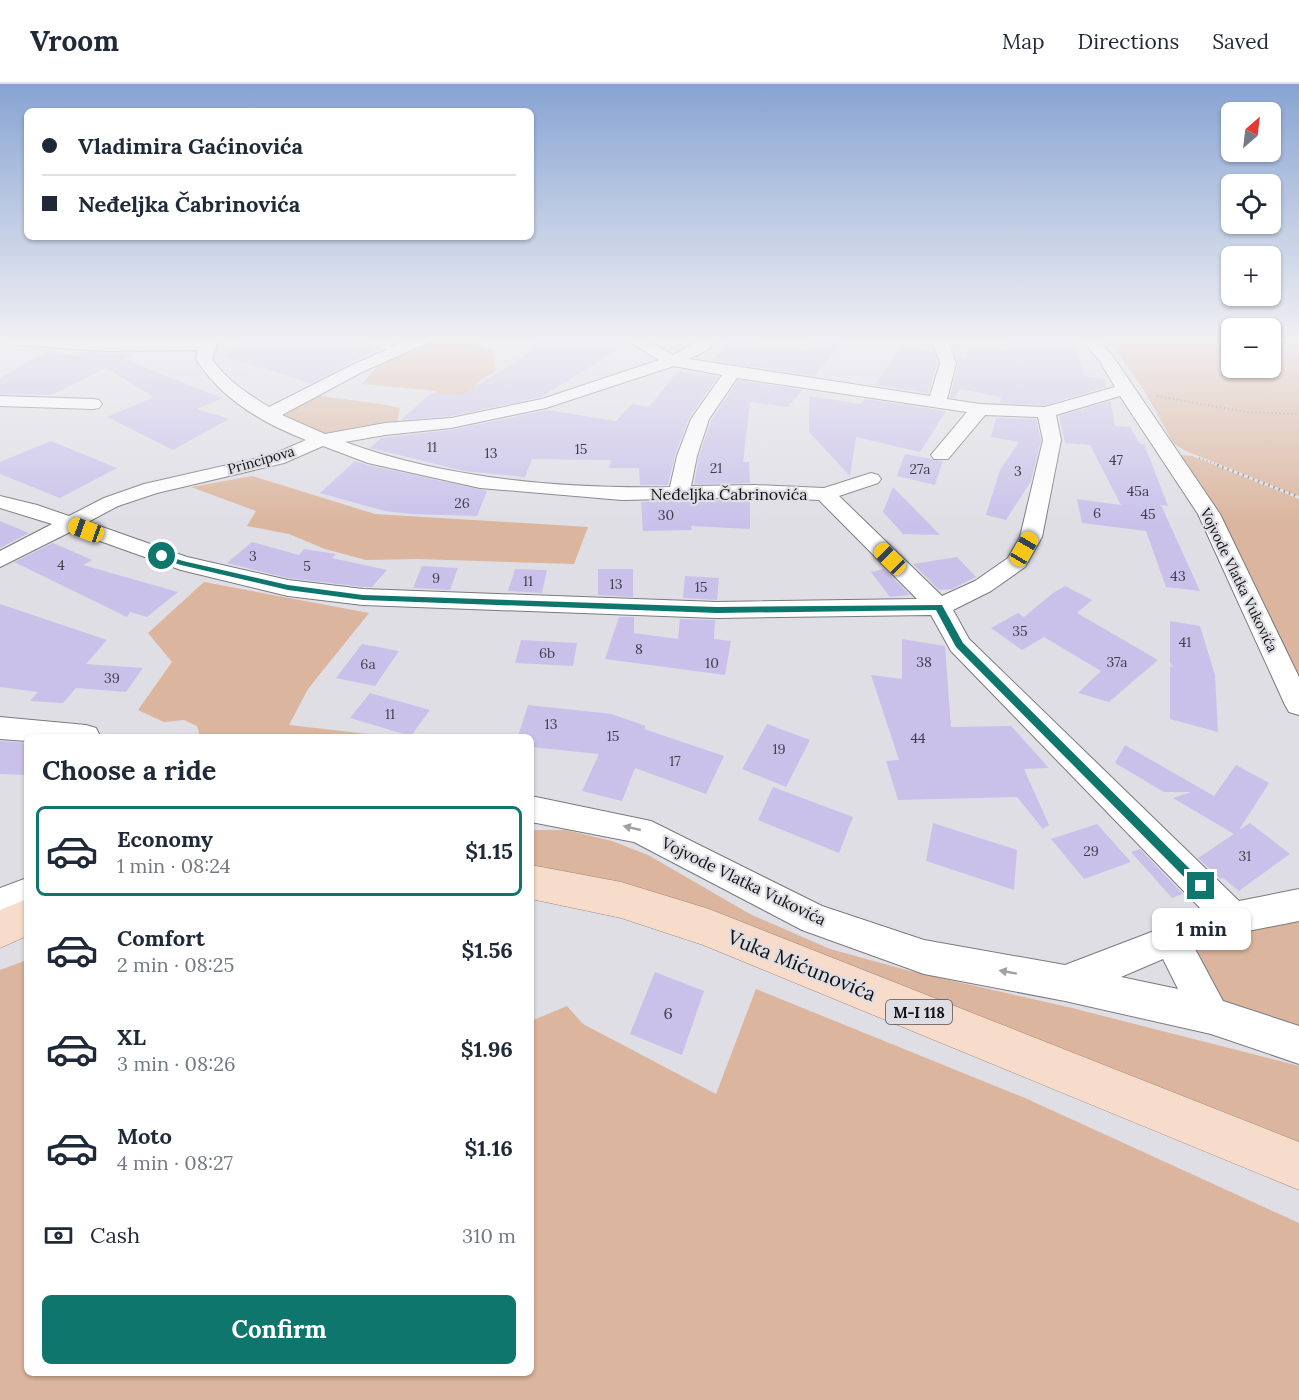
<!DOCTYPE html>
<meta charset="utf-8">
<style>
body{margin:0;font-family:Lora,serif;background:#f6f6f7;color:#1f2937;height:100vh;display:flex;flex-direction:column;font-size:22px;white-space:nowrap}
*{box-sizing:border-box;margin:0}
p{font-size:20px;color:#747a83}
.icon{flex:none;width:33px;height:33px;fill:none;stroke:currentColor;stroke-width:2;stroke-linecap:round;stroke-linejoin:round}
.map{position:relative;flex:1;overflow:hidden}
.panel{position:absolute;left:24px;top:650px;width:510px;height:642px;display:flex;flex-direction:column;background:#fff;border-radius:9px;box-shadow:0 2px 4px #0004}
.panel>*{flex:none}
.guide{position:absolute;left:24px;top:24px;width:510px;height:132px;border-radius:9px;box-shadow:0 2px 4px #0004;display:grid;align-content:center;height:132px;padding:0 18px;background:#fff}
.needle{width:39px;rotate:28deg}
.buttons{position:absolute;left:1221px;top:18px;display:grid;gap:12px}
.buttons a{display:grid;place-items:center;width:60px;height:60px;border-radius:9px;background:#fff;box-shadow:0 2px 4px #0004;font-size:30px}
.end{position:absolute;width:27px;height:27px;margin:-14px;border:8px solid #0f766e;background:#fff;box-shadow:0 0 0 3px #fff}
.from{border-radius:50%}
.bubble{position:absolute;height:42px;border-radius:9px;background:#fff;box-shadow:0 2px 4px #0004;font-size:20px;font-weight:700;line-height:42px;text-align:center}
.car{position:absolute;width:18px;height:36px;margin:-18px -9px;border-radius:8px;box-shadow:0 0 4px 2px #0007;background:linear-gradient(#f5c518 24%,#345 0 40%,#f5c518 0 76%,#345 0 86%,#f5c518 0)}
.guide b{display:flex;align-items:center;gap:21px;height:57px;font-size:22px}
.guide b+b{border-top:2px solid #e0e1e3}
.guide i{width:15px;height:15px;background:#1f2937}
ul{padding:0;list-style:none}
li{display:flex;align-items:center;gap:18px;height:90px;margin:0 12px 9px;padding:0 6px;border:3px solid transparent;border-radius:9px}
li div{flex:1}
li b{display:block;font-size:22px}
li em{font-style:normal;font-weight:700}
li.active{border-color:#0f766e}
li>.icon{width:54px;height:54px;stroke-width:1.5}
h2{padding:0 18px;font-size:27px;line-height:72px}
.pay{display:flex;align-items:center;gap:15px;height:66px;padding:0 18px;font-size:22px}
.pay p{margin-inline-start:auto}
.primary-button{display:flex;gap:12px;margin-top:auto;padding:12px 18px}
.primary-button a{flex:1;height:69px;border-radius:9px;background:#0f766e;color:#fff;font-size:24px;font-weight:700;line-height:69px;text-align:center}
header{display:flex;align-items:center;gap:36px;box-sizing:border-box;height:84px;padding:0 30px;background:#fff;border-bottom:2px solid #e0e1e3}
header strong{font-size:28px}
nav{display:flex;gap:33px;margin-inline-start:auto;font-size:21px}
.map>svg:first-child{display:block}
</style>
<header>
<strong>Vroom</strong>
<nav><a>Map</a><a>Directions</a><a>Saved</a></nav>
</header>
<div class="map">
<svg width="1299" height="1316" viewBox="0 0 1299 1316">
<rect width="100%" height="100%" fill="#dfdee5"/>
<path fill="#dbb59d" d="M432,255L465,256L493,267L496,287L479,297L469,312L432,317L437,307L362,300L382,277L417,266Z
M1108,255H1231L1232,284H1270L1271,255H1299V412L1186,367L1174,360L1144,306Z
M314,311C343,316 372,317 400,324L397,337L353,344L350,348L309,350L277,337Z
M1181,371L1192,372L1299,415V604L1181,377Z
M252,392L375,430L588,443L574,480L418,475L366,476L325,465L289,450L247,442L256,427L191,403Z
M204,498L369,529L308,605L289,641L385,652H200L197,642L184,636L164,638L138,626L172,578L148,549Z
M531,746H566L612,757L648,771L750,830L830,865L910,887L1072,924L1299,982V1059L531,789Z
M1299,833V951L1217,924L1188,862L1241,843Z
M27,876V1288H531V937L567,922L583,940L716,1010L756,905L1025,1014L1299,1139V1316H0V886Z"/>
<path fill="#c9c1ea" d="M253,255H341L378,265L311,299L222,272Z
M542,255H623L628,259L541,313L451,332L401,336L431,309L462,311L523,273Z
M734,255L789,266L792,264L806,267L816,255H844L815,292L712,276Z
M1009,255L1075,257L1084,292L1105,295L1106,303L1045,321L1000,319L1001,313L960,305L954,314L950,313L958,280L956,272L966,274L970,261L1009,267Z
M901,262L933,268L938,279L928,309L875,301Z
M46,268L78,272L84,268L133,271L124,275L222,314L197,325L229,335L173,366L107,333L154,313L106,284L51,311L0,310V294Z
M678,287L718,293L689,334L675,371L668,401H640L639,384H609L611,376L532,375L525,393L464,387L370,364L381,354L451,346L547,326L616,337L632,320L649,323Z
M738,296L802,306L788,323L750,318L743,378H749L750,399L694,400L699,373L711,336Z
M809,312L861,320L865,315L946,327L920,368L856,353L850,392L809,348Z
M1110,317L1115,342L1130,343L1140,360H1144L1168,422L1161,421L1200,507L1166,503L1146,447L1082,439L1077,415L1121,421L1090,361L1065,359L1059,332Z
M996,334L1036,335L1041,356L1031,397L1006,436L986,431L1000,386L1019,358L991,353Z
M51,357L117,384L60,414L0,390V378Z
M905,370L943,377L935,401L897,392Z
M355,377L368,381L487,407L477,432L411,430L385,427L320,409Z
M893,403L940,451L903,450L883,428Z
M750,415V445L691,442L692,446L643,447L641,418Z
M0,437L29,449L0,464Z
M252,458L299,471L304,465L336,470L332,474L387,486L372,503H363L288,494L227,479Z
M53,459L92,476L83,481L178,508L147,533L130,528L127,533L14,478Z
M957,473L976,493L952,505L939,506L913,480Z
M422,482L458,484L450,506L413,504Z
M515,485L547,486L542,509L508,507Z
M598,485H633V513L598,511Z
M884,485L910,511L890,513L871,488Z
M685,492L719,494L717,516L683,514Z
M1065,502L1092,516L1077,529L1158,576L1109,618L1078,609L1101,587L1044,553L1022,566L991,544L1018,529L1024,533L1053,509Z
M0,520L107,556L86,580L143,584L126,608L76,604L63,619L30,617L38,608L0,603Z
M619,533H634V549L678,555L680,535L715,536L714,555L731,557L725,591L605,575Z
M1170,537L1200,542L1215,591L1218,648L1170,635V582L1173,584L1170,578Z
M902,555L945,562L951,643L1011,642L1049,684L1024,685L1049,741L1043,745L1017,713L898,716L886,677L899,676L871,591L902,595Z
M521,556L577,559L573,582L515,579Z
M362,560L399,567L375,602L336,594Z
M370,609L430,626L411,652L350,634Z
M528,621L612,630L646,642L644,645L724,672L706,710L635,684L622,717L582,707L599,670L531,663V652H518Z
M767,640L810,656L786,703L742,685Z
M0,657L27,659V691L0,690Z
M1125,661L1214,712L1236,681L1269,699L1239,746L1250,739L1290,770L1239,807L1223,794L1220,795L1198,774L1234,750L1173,714L1191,708H1164L1115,679Z
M773,703L853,733L839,769L758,736Z
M933,739L1017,766L1014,806L926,777Z
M1097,740L1131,778L1084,795L1051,755Z
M1140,765L1183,810L1172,814L1131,768Z
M655,888L704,907L682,971L630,950Z"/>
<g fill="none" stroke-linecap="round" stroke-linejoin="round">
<defs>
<path id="service" d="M358,255H370L400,266L393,268Z"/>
<path id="minor" d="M0,255L103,257L216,255L217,261L212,275C226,296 248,310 269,323L352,281L411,255H433L430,258L364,287L282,331L325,350L385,339L451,334L542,315L659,276L625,255H645L673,271L701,255H718L709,265L689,275L930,312L940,279L931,255H947L956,279L947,315L980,320L1045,323L1115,303L1099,276L1081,255H1098L1112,271L1220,430L1299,593V631L1289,628L1285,621L1198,430L1120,312L1056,331L1061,356L1042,453L1025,483L991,507L953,526L969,555L1239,817L1299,805V837L1233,850L1194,863L1223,917L1299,942V980L1211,950L1065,917L924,890L802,846L634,758L531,738V712L651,737L822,822L924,856L1065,881L1204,828L951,567L931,531L717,534L363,521L288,512L181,486L72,447L0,483V467L52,440L0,424V412L37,421L69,432L104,414L144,400L271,371L306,356C264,340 220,314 196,275L198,266L103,267L7,260ZM674,282L722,291L691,335L677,372L670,403C563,405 446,395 345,358L385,351L451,344L546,324ZM737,294L967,328L931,371L934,375H948L985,331L1038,333L1043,356L1020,453L1008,474L975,497L942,512L839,412L878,399L881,395L878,391L871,389L824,404L755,401L691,402L697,372L709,335ZM323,362L368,379L480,404L622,416L755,413L819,416L917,515L717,518L363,505L288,496L187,473L88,438L118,422L157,409L284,379ZM1163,875L1178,905L1121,893Z
M0,312L93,315L99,316L102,320L99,324L93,325L0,322Z
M0,633L86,641L96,644L100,652H27V657L0,655Z
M27,794V824L0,834V804Z"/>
<path id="primary" d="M531,781L621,798L709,825L1299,1058V1106L703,861L621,834L531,815Z
M27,815V852L0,864V826Z"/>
</defs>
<use href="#service" stroke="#7a797f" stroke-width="1"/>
<use href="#minor" stroke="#7a797f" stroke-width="2"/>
<use href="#primary" stroke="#a38674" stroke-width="1"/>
<path stroke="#8c8c91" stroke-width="2" stroke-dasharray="1 3" stroke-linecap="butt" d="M1157,312L1247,328L1299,330
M1199,374L1221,382"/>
<path stroke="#8c8c91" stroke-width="3" stroke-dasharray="1.5 4" stroke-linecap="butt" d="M1217,381L1299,413"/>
<use href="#service" fill="#fff" fill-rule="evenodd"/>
<use href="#minor" fill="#fff" fill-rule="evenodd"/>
<use href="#primary" fill="#f7dccb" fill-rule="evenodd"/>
</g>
<defs><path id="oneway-solid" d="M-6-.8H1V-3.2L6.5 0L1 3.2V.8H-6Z" transform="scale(1.5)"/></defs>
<g fill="#a0a0a1">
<use href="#oneway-solid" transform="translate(632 744) rotate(-167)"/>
<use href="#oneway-solid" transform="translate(1008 888) rotate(-170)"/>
</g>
<linearGradient id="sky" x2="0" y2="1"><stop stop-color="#87a4d3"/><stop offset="0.58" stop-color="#f1f0f3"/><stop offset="1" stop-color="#f1f0f3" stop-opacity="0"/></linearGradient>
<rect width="1299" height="440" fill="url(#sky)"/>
<path fill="#0f766e" d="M162,470L183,477L288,501L363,511L717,523L942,521L963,559L1207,802L1201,807L1197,806L956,563L936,526L717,529L363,516L288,506L181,481L159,474V471Z"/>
<g text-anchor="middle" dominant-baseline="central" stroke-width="4.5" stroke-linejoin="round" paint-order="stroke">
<g font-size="14" fill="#403e4a">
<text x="432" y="363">11</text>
<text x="581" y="365">15</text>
<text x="491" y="369">13</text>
<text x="1116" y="376">47</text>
<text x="716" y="384">21</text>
<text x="920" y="385">27a</text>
<text x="1018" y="387">3</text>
<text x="1138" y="407">45a</text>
<text x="462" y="419">26</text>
<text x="1097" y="429">6</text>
<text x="1148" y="430">45</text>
<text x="666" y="431">30</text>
<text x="253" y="472">3</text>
<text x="61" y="481">4</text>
<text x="307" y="482">5</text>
<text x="1178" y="492">43</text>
<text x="436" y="494">9</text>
<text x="528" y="497">11</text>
<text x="616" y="500">13</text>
<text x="701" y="503">15</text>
<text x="1020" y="547">35</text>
<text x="1185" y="558">41</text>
<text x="639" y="565">8</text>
<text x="547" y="569">6b</text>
<text x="924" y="578">38</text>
<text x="1117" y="578">37а</text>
<text x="712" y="579">10</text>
<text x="368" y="580">6а</text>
<text x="112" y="594">39</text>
<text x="390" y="630">11</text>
<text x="551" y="640">13</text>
<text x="613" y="652">15</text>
<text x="918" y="654">44</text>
<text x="779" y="665">19</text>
<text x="675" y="677">17</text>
<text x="1091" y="767">29</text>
<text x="1245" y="772">31</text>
</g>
<g font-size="14" fill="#121214" stroke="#dfdee5">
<text transform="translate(261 376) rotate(-16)">Principova</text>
<text transform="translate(1239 496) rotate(64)">Vojvode Vlatka Vukovića</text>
</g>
<rect fill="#dfdee5" stroke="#504f53" stroke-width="1.5" x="886" y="916" width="66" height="24" rx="4.5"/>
<g font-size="15" font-weight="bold" fill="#121214">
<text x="919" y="928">M-I 118</text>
</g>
<g font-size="16" fill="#121214" stroke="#dfdee5">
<text x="729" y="410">Neđeljka Čabrinovića</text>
<text transform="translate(744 797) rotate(26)">Vojvode Vlatka Vukovića</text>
</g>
<g font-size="16" fill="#403e4a">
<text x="668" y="929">6</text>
</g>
<g font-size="20" fill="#121214" stroke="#dfdee5">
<text transform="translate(802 881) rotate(22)">Vuka Mićunovića</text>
</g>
</g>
</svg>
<div class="buttons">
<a><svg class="needle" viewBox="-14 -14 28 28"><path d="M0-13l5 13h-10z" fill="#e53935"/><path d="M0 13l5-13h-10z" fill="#747a83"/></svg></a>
<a><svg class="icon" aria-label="locate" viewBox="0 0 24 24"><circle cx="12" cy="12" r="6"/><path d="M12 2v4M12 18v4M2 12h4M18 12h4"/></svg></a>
<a>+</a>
<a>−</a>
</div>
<i class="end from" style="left:162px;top:472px"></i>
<i class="end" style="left:1201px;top:802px"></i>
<div class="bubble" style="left:1152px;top:824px;width:99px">1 min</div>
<i class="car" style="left:86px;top:446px;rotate:290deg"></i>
<i class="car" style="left:1024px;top:465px;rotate:30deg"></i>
<i class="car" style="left:890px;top:475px;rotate:315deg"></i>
<div class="guide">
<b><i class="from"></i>Vladimira Gaćinovića</b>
<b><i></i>Neđeljka Čabrinovića</b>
</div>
<section class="panel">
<h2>Choose a ride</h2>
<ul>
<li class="active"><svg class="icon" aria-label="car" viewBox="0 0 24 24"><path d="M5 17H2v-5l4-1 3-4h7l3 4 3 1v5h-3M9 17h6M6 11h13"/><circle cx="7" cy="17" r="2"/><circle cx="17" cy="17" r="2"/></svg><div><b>Economy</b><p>1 min · 08:24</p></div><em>$1.15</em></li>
<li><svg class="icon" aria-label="car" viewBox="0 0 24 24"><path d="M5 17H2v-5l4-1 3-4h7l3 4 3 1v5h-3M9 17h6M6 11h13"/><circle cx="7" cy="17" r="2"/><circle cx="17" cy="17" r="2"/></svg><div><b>Comfort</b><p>2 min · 08:25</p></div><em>$1.56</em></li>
<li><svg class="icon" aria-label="car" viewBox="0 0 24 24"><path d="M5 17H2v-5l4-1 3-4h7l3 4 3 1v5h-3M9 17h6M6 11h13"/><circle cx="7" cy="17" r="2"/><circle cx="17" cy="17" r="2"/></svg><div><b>XL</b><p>3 min · 08:26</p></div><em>$1.96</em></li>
<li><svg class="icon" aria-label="car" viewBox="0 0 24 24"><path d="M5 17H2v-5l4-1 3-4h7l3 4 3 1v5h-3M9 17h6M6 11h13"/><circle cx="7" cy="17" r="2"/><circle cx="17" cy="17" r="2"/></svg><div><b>Moto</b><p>4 min · 08:27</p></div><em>$1.16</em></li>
</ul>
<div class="pay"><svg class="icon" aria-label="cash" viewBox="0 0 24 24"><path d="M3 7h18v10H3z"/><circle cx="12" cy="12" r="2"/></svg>Cash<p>310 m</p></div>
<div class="primary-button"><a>Confirm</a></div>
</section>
</div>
